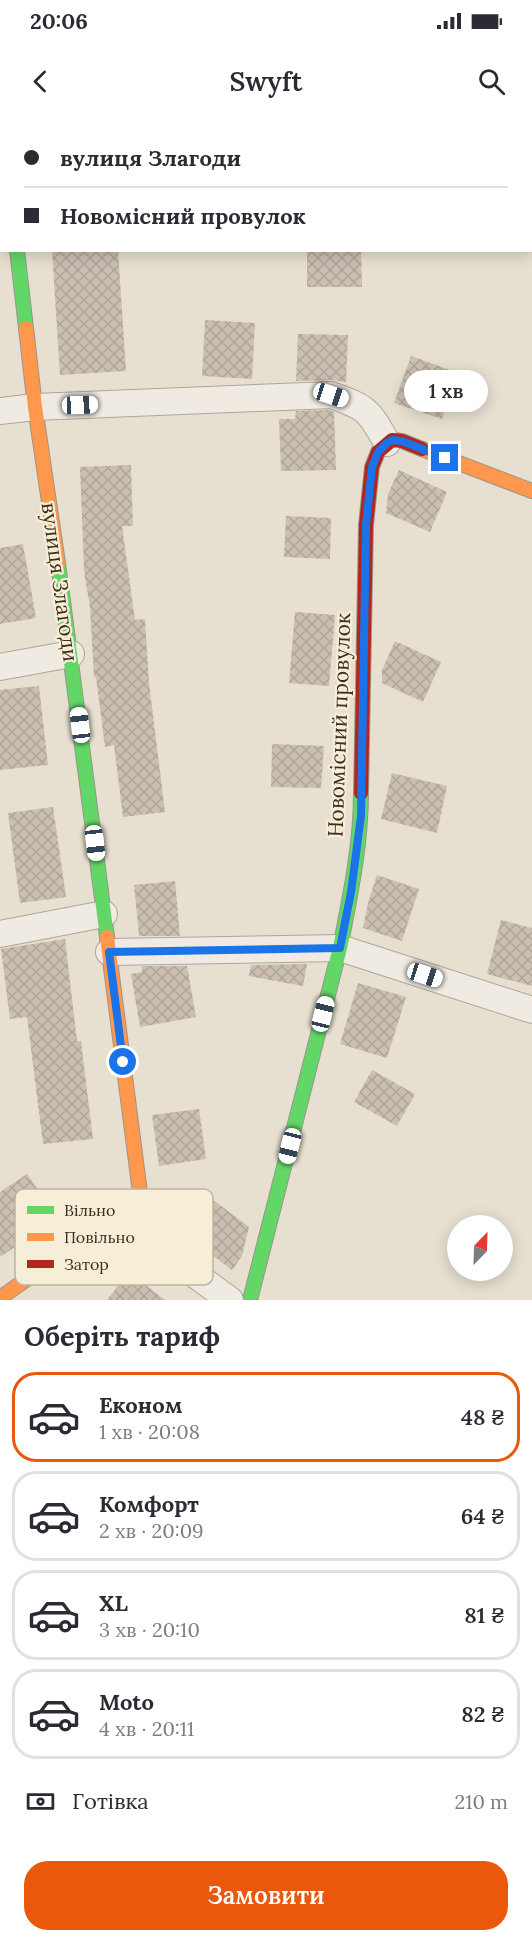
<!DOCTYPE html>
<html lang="uk">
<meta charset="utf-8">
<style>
body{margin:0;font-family:Lora,serif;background:#f2f2f3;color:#2b2b33;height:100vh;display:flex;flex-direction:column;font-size:22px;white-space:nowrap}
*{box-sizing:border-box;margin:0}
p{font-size:20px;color:#7c7c81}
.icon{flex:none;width:33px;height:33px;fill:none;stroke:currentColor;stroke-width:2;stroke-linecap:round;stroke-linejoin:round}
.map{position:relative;height:1180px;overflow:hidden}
.drawer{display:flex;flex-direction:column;background:#fff;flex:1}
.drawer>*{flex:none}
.banner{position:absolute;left:0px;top:0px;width:532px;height:132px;box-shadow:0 3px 15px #0003;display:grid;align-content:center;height:132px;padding:0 24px;background:#fff}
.needle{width:39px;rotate:23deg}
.controls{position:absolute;left:447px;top:1095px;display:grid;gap:12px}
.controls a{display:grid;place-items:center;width:66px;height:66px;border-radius:50%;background:#fff;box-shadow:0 3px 15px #0003;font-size:30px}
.end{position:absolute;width:27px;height:27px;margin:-14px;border:8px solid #1a73e8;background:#fff;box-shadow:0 0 0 3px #fff}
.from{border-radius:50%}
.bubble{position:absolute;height:42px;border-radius:21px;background:#fff;box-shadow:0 3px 15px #0003;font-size:20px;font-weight:600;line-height:42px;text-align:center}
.car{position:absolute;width:18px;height:36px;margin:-18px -9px;border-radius:8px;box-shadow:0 0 4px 2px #0007;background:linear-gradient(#fff 24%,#345 0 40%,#fff 0 76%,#345 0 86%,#fff 0)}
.banner b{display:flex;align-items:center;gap:21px;height:57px;font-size:22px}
.banner b+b{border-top:2px solid #e1e1e2}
.banner i{width:15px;height:15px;background:#2b2b33}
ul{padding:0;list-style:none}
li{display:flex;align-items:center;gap:18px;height:90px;margin:0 12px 9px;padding:0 12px;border:3px solid #e1e1e2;border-radius:24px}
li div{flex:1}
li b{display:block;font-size:22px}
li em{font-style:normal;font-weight:600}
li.current{border-color:#ea580c}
li>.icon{width:54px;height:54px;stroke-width:1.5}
h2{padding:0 24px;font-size:27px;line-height:72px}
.pay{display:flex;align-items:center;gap:15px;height:66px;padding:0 24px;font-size:22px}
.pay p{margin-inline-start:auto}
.action{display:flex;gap:12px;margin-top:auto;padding:12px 24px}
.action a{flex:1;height:69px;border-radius:24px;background:#ea580c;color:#fff;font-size:24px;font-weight:600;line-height:69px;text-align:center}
.status{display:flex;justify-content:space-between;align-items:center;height:42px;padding:0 30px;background:#fff;direction:ltr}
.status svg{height:16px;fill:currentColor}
header{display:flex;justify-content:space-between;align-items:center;height:78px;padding:0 24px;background:#fff;font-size:27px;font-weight:600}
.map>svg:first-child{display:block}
</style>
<div class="status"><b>20:06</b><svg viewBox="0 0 49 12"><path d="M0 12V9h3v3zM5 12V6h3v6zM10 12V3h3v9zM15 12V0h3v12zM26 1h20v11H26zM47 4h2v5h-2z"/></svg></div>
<header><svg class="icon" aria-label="back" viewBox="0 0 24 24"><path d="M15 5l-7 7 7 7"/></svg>Swyft<svg class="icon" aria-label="search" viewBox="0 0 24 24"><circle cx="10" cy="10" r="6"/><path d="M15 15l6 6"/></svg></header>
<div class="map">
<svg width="532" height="1180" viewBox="0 0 532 1180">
<defs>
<pattern id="building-cross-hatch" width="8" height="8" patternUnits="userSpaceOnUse" patternTransform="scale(1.5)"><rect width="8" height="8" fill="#cbbfb2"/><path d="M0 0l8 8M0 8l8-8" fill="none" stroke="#afa499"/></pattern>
</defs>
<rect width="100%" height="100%" fill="#e7e0d1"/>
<path fill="url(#building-cross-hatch)" d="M52,130H118L126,251L60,255Z
M307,130H361L362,167H307Z
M205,200L255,203L252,259L202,256Z
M298,214L348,215L346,262L330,260L296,261Z
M411,236L458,253L442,299L394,283Z
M329,290L334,292L336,350L281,351L279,299H295L296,291Z
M131,345L133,406H122L135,500L145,499L149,563L165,692L123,697L114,625L105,627L96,557H94L90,487L84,451L80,347Z
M399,350L447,372L430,412L386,393L388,374Z
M286,396L331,398L330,439L284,437Z
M23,424L36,498L0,504V428Z
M295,492L335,495L329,566L289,563Z
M395,521L441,542L423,582L382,563V550Z
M39,566L48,645L0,650V570Z
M272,624L324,626L321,668L271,667Z
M392,653L447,666L437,713L381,699Z
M53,687L66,777L20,783L8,693Z
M377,755L419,769L402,821L363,808L368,783Z
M175,761L180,816H139L134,765Z
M501,800L532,808V866L487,854Z
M65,819L77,921H81L93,1019L43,1024L27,897L10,899L1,829Z
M307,844L303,866L249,856L251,845Z
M142,846H187L196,897L140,907L131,854L142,852Z
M358,863L406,877L387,938L340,924Z
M372,950L415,974L397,1006L354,982Z
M199,989L206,1039L159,1046L152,995Z
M27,1054L58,1098L0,1137V1072Z
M208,1076L249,1107L242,1136L232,1150L181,1112Z
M129,1152L165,1180H107Z"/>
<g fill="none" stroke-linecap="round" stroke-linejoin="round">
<defs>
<path id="street" d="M2,0V2
M0,291L35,287L331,275C366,287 369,290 387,323
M0,547L71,534
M0,814L104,794
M109,832L340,828L532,890
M146,1119L230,1180"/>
<path id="fast" d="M17,130L26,208
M58,443L107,817
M250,1180L340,828C350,777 361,725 361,673"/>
<path id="slow" d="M26,208L35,287L58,443
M422,329L532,371
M0,1178L51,1142L146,1119L107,817"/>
<path id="jam" d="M361,673L366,405L372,347L378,332L392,320L402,321L422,329"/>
</defs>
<use href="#street" stroke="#ada599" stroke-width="28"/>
<use href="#fast" stroke="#9c958a" stroke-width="16"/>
<use href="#slow" stroke="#9c958a" stroke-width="16"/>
<use href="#jam" stroke="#9c958a" stroke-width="16"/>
<use href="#street" stroke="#efebe3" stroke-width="26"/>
<use href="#fast" stroke="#63d668" stroke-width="14"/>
<use href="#slow" stroke="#ff974d" stroke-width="14"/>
<use href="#jam" stroke="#b3261e" stroke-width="14"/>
</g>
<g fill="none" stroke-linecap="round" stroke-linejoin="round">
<path stroke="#1a73e8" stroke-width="8" d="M123,942L109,832L340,828L351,772L361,696L366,405L372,347L378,332L387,323L392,320L402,321L445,338"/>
</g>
<g text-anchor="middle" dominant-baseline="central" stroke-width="4.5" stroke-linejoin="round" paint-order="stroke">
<g font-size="21" fill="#3d2e20" stroke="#f7eed8">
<text transform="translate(60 462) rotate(82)">вулиця Злагоди</text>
<text transform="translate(339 605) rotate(-88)">Новомісний провулок</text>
</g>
</g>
<rect x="15" y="1069" width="198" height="96" rx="9" fill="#f7eed8" stroke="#bfb4a1" stroke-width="1.5"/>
<rect x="27" y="1086" width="27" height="8" fill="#63d668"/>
<rect x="27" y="1113" width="27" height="8" fill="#ff974d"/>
<rect x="27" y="1140" width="27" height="8" fill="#b3261e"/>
<g font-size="16" fill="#3d2e20">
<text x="64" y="1096">Вільно</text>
<text x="64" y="1123">Повільно</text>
<text x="64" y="1150">Затор</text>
</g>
</svg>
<div class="controls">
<a><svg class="needle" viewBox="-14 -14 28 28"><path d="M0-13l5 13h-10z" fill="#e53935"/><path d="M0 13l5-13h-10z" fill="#7c7c81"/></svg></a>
</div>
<i class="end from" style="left:123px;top:942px"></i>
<i class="end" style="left:445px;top:338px"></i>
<div class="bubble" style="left:404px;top:250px;width:84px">1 хв</div>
<i class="car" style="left:331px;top:275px;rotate:108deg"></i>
<i class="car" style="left:80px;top:285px;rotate:88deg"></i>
<i class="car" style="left:80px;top:605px;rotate:353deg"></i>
<i class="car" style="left:95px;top:723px;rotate:173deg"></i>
<i class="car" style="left:425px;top:855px;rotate:108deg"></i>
<i class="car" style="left:323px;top:894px;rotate:14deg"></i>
<i class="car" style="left:290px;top:1026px;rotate:194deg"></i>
<div class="banner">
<b><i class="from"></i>вулиця Злагоди</b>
<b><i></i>Новомісний провулок</b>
</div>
</div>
<section class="drawer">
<h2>Оберіть тариф</h2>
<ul>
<li class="current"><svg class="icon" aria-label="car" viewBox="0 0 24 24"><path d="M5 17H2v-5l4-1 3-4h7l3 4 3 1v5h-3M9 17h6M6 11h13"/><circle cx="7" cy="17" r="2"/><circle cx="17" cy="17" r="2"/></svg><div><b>Економ</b><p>1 хв · 20:08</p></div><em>48 ₴</em></li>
<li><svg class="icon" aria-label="car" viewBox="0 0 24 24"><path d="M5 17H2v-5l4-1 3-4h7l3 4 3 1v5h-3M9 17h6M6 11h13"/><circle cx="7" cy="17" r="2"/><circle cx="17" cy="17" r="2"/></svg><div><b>Комфорт</b><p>2 хв · 20:09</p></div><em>64 ₴</em></li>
<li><svg class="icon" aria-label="car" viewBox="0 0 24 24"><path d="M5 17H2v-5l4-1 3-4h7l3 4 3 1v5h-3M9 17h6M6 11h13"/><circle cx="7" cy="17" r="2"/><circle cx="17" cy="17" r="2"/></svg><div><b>XL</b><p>3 хв · 20:10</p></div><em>81 ₴</em></li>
<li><svg class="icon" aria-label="car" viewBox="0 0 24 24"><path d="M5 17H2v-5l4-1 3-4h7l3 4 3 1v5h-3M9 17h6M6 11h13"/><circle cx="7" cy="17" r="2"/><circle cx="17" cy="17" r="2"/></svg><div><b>Moto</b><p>4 хв · 20:11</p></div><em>82 ₴</em></li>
</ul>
<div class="pay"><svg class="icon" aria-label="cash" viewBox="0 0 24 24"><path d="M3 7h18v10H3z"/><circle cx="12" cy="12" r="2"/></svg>Готівка<p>210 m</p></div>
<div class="action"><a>Замовити</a></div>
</section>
